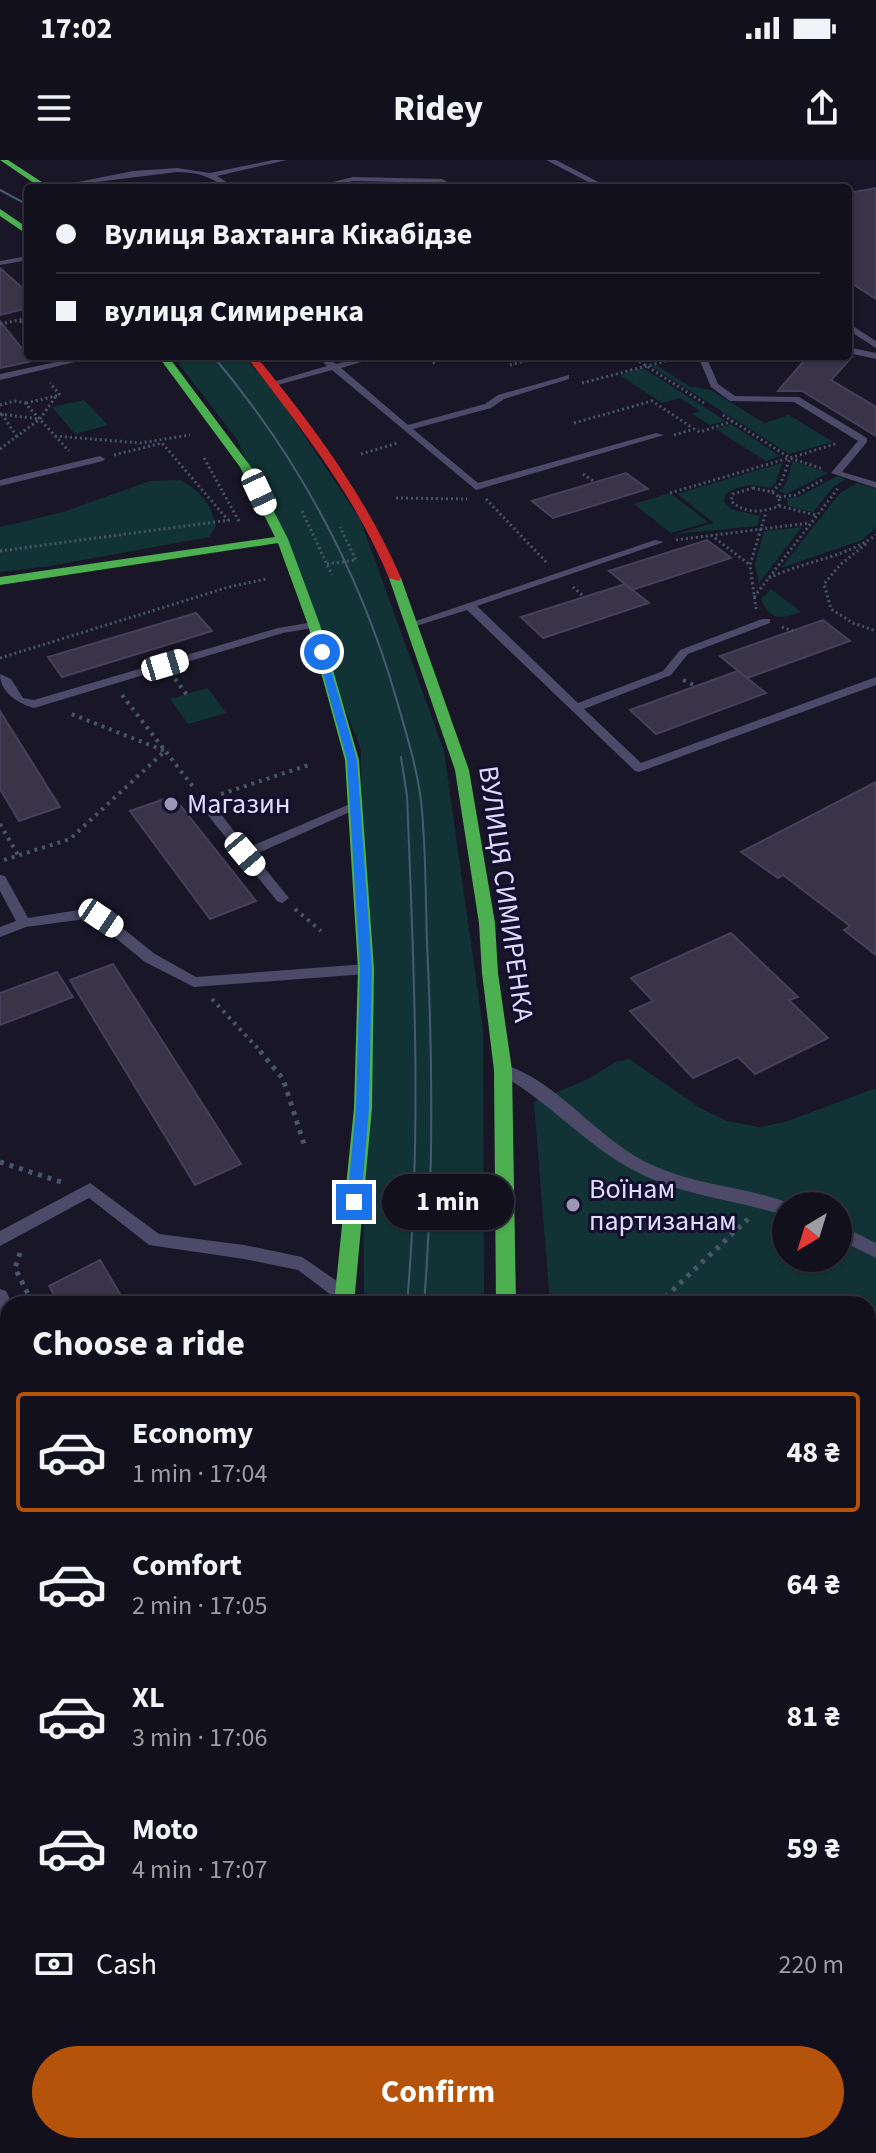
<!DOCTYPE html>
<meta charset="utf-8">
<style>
body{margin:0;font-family:"Source Sans 3",sans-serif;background:#1c1926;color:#f1f3f6;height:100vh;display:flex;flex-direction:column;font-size:30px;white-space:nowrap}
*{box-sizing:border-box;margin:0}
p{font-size:26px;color:#9d9da4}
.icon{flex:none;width:44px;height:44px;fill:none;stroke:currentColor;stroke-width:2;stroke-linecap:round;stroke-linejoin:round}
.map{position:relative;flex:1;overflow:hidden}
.drawer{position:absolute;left:0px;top:1136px;width:876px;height:858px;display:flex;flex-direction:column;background:#13101d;border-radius:24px 24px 0 0;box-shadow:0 2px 6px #0004,0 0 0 2px #32303b}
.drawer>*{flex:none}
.banner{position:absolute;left:24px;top:24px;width:828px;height:176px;border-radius:8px;box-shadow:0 2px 6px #0004,0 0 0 2px #32303b;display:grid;align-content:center;height:176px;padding:0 32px;background:#13101d}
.needle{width:52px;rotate:218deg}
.fabs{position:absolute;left:772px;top:1032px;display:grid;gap:16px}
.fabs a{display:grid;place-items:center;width:80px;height:80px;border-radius:50%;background:#13101d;box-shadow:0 2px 6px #0004,0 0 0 2px #32303b;font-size:40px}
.end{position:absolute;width:36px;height:36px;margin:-18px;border:10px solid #1a73e8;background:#fff;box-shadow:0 0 0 4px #fff}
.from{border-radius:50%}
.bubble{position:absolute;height:56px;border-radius:28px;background:#13101d;box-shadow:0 2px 6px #0004,0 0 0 2px #32303b;font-size:26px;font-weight:700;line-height:56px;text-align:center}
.car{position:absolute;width:24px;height:48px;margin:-24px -12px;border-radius:10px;box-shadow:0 0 6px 2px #0007;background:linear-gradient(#fff 24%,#345 0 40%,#fff 0 76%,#345 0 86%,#fff 0)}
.banner b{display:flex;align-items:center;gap:28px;height:76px;font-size:30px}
.banner b+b{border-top:2px solid #32303b}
.banner i{width:20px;height:20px;background:#f1f3f6}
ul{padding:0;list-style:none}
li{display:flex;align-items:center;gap:24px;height:120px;margin:0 16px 12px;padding:0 16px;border:4px solid transparent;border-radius:8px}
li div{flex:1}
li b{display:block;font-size:30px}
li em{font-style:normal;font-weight:700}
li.current{border-color:#b45309}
li>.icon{width:72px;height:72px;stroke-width:1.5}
h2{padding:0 32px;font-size:36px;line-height:96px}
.pay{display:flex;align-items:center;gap:20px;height:88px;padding:0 32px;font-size:30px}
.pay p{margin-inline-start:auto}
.action{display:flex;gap:16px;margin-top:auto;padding:16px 32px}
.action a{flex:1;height:92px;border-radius:48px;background:#b45309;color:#fff;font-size:32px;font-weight:700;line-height:92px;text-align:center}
.status{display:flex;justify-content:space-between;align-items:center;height:56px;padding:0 40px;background:#13101d;direction:ltr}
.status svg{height:22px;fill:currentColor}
header{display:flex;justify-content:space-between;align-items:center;height:104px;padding:0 32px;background:#13101d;font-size:36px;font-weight:700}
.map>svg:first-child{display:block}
</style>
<div class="status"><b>17:02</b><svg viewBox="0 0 49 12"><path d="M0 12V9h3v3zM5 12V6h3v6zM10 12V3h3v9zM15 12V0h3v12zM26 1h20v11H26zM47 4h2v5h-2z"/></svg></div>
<header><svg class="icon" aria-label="menu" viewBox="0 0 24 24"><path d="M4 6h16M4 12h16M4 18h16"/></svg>Ridey<svg class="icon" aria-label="share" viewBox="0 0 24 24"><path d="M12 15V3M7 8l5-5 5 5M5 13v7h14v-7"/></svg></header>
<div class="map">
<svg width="876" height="1993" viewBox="0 0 876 1993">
<rect width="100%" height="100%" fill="#191627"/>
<path fill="#123336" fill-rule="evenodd" d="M173,196H243L275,232L360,359L444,591L483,869L484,1144H364L361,589L238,281Z
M656,205L689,226L711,230L764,263L789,255L833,282L789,294L651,206Z
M643,208L726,261L710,265L692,254L700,251L680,238L662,243L620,215Z
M84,240L108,265L75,274L52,247Z
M731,264L780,296L766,301L716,269Z
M793,301L828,313L786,334L779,331L786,324Z
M782,303L776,322L770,328C753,324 741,324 725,334L724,342L731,349L760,356L757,366L675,374L714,363L677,334Z
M837,316L846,319L833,327L813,352L788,346L787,338L798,337Z
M181,320C204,335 208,339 216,366L209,377L50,406L0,412V367L63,352L150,321Z
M857,323L876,329V367L862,380L781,408L840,333Z
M670,333L708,362L671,373L634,344Z
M802,367L759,423L755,405L764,371Z
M771,429L801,452C781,459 770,461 761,439Z
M208,528L226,553L188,564L170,539Z
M629,899L700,948L727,961L760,967L785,962L876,928V1305L868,1306V1144H550L534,942L588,919L616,902ZM786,1046H838V1098H786Z
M0,1171L8,1187V1320L0,1337Z
M169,1986H349L347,1993H167Z"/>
<path fill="#393448" stroke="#46415a" stroke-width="2" d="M876,28V139L848,121V33Z
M0,108L28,133V148L0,155Z
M0,161L28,196L33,201L0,208Z
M808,196L852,197L831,220L876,247V276L802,231H778Z
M626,313L648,329L553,358L532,341Z
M707,380L731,398L632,430L609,411Z
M625,424L649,443L543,478L521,457Z
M196,453L212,471L62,517L48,497Z
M823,460L850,481L747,518L720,496Z
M738,511L766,533L656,574L630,550Z
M0,551L60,647L19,661L0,629Z
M876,622V795L844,770L850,766L783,715L778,718L741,692Z
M173,636L256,741L210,759L130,651Z
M731,773L798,837L789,840L828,878L755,914L738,897L693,918L630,851L653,841L631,818Z
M113,804L241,1004L195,1025L70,820Z
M57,812L73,837L0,865V833Z
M100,1100L126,1144H59L49,1126Z"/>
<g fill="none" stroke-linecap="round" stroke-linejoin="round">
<path stroke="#475668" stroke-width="3" stroke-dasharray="2 3" stroke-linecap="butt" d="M20,161L28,170
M0,164L28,158
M425,196L437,205
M631,196L704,243
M788,196L805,200
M394,200L408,196
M510,205L543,196
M582,223L685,196
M26,243L60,235L50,223
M0,245L15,241L25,243L69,291
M0,254L39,259
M2,254L17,277
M723,255L790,298L838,283
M574,263L652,241L693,268
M674,275L694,269L700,272L733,261
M55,276L140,283L190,275
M0,289L40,259L56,236
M361,294L398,283
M114,295L162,283L228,360
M204,298L240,363
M583,314L595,322
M753,328L772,332L779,337V346C761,353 746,354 731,341L733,334Z
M772,332L781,323L790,298L823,309
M670,333L789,298
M779,337L795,335L824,319
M396,338L467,339
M486,339L548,404
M779,346L816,355
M302,351L332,415
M711,375L750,405
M676,380L809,363
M866,384L840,405L824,424L831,449L853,463L876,471
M0,391L230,360
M327,404L356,400L340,367
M769,418C804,401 845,398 876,375
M573,427L584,437
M754,437L839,327
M756,449L750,405L766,352
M782,467L793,471
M0,498L229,427L266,419"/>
<path stroke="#475668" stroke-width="4" stroke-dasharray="3 5" stroke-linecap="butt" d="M175,519L187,535
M683,520L696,526
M122,535L194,628
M221,634L312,604
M0,664L18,695
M4,700L70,679L165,591L69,553
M295,749L321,771
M212,839L262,893"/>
<path stroke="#475668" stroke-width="5" stroke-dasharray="4 6" stroke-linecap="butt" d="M260,891L283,919L305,987
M0,1002L64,1023
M20,1093L15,1108L33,1144
M658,1144L748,1059
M0,1203L8,1200"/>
<path stroke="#475668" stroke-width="7" stroke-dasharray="5 8" stroke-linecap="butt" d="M0,1438L8,1420
M0,1480L8,1482
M868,1617L876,1622
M0,1727L8,1730"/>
<path fill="#4c4a68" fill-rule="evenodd" d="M273,0H287L217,16L236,28C223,28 216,20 204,16C196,13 186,12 177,12L48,28L133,11L177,8L210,13Z
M546,0H556L610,28H600Z
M353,17L442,19L458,28H449L440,23L353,21L322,28H308Z
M28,96V100L0,105V101Z
M848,163L876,181V188L848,170Z
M848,187L876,193V199L848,193Z
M84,196H100L0,220V214Z
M317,196H326L336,204L367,196H382L341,208L408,265L485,244L498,235L569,215V219L504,239L491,248L413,269L478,323L656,273L664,275L476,330L332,210L274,226L269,223L327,206Z
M698,196H706L718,224L735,236L799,237L867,278V282L842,312L876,322V328L831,313L858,281L794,242L730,241L711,227Z
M100,296L105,299L103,301L0,326V320Z
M655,380L664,382L477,446L578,543L663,511L680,490L762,459H770V463L688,494L671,515L584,549L641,603L876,517V525L639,612L635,611L467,450L413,467L407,464Z
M314,462L320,465L318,467L283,473L34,548C18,543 0,533 0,514L11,519L23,538L34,540L278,468Z
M203,636L208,637L247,688L350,644L355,643L361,647L254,695L289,738L282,743L277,741L198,643V637Z
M0,715L5,716L28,758L85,749L106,755L155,794L196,817L366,804L373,809L366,814L194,827L145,802L96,762L85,759L26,767L0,777V767L16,761L0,731Z
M506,905C560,923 599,981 652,1005C682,1019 715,1024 747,1031C762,1035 780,1038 793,1046H786V1056C737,1040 683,1036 637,1012C587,987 550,942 501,915L498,911Z
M90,1023L159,1074L244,1085L302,1097L347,1128L350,1133L347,1138L341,1140L335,1138L298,1110L244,1099L149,1085L89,1038L0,1086V1071Z
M838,1064L876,1083V1098L838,1079Z
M0,1129L6,1131L12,1144H8V1160L0,1154Z
M8,1343V1372L0,1377V1348Z
M876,1830V1854L868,1858V1834Z
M791,1986H815V1993H791Z"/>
<path fill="#4caf50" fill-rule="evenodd" d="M0,0H8L51,28H41Z
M0,49L28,68V75L0,56Z
M158,196H168L251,307L288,379L320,465L359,600L374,809L372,948L354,1144H334L354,948L358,809L345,600L308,465L278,383L0,425V417L275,377L240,307Z
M395,414L401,418L469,610L495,763L498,813L512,910L516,1144H496L494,910L482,813L479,763L455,610L389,418Z
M868,1455H876V1477H868Z"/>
<path fill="#ffc107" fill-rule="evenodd" d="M383,1986H411L410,1993H382Z"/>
<path fill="#c62828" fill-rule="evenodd" d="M246,196H256C313,266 365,335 401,418L399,421L389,418C353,332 302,270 246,196Z
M132,1986H160L158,1993H130Z"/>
<path stroke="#475a70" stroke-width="2" d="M0,30L28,45
M213,196C299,298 360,412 397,541C406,573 417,607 421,641C427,695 425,751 428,805C433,918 433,1031 424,1144
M401,597L407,636C414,806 422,974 407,1144"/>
<path stroke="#475a70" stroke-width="3" d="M255,1993L256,1986
M277,1993L279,1986"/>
</g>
<path fill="#1a73e8" d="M322,489L326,492L357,600L372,809L369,948L361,1042L354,1047L347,1042L356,948L360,809L347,600L317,492Z"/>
<g fill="#9b96b3" stroke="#150f2e" stroke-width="3">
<circle cx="171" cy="644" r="8"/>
<circle cx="573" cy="1045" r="8"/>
</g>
<g text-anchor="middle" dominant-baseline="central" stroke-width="6" stroke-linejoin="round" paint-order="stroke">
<g font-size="28" fill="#e1dbff" stroke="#150f2e" text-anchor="start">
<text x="187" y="644">Магазин</text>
<text x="589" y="1029">Воїнам<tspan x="589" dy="32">партизанам</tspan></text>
</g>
<g font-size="28" fill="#e1dbff" stroke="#150f2e">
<text transform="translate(506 734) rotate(82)">ВУЛИЦЯ СИМИРЕНКА</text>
</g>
</g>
</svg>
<div class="fabs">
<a><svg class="needle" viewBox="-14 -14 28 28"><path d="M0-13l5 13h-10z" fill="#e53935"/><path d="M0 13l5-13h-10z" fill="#9d9da4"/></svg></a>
</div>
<i class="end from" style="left:322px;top:492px"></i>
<i class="end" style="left:354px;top:1042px"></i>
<div class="bubble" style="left:382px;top:1014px;width:132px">1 min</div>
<i class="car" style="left:259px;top:332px;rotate:155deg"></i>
<i class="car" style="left:165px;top:505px;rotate:73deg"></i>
<i class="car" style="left:245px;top:694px;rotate:140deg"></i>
<i class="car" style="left:101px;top:758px;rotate:124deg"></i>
<div class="banner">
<b><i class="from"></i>Вулиця Вахтанга Кікабідзе</b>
<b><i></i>вулиця Симиренка</b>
</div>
<section class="drawer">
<h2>Choose a ride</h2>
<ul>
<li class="current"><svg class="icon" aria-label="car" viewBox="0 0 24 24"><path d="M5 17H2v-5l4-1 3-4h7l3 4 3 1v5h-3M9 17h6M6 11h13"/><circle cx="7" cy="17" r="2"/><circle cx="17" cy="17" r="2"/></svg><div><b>Economy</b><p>1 min · 17:04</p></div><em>48 ₴</em></li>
<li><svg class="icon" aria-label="car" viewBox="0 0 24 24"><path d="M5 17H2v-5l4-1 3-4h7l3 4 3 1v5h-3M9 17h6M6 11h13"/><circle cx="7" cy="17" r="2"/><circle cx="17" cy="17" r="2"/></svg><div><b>Comfort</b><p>2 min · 17:05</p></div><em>64 ₴</em></li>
<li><svg class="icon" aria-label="car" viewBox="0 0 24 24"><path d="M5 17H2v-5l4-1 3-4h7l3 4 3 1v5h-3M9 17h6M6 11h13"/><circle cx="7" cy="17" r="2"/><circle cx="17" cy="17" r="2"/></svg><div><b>XL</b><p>3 min · 17:06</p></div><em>81 ₴</em></li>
<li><svg class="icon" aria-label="car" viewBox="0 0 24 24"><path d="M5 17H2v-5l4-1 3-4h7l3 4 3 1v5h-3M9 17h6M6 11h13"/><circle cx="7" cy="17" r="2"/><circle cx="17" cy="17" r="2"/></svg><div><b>Moto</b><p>4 min · 17:07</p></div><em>59 ₴</em></li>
</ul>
<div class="pay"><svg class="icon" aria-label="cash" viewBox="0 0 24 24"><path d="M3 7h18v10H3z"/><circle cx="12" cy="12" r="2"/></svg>Cash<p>220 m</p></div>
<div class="action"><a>Confirm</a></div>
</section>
</div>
